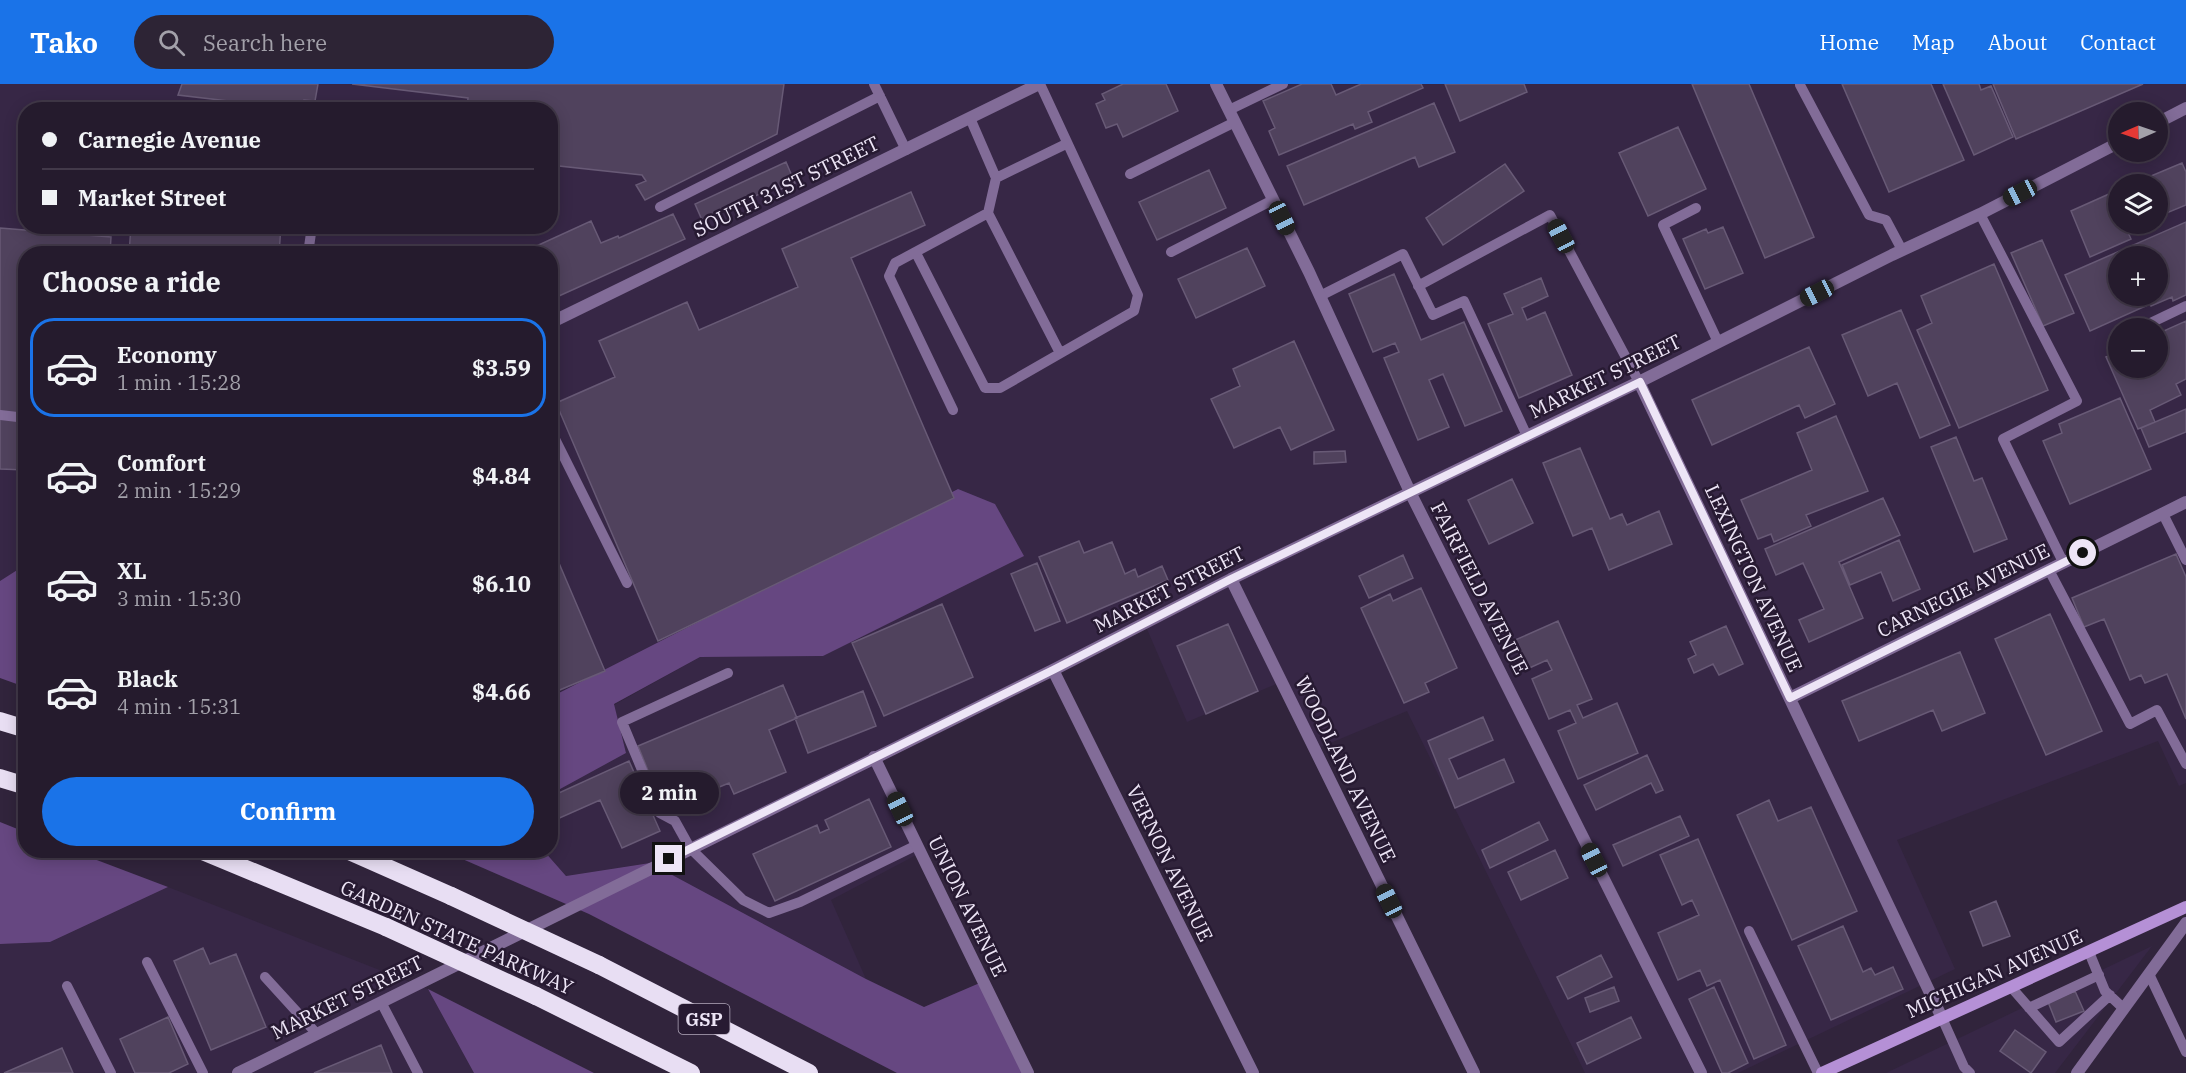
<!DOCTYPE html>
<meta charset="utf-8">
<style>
body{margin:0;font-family:"IBM Plex Serif",serif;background:#2d2435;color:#f1f3f6;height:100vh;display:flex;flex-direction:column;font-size:22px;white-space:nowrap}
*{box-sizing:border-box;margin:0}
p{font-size:20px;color:#a3a1aa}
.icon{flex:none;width:33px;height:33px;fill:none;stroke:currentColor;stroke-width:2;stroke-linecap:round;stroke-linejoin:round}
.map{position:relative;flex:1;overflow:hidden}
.details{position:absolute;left:18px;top:162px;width:540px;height:612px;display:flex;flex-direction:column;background:#251b2d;border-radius:24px;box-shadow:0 3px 15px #0003,0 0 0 2px #423949}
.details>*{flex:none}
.top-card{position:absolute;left:18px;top:18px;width:540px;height:132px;border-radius:24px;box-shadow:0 3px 15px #0003,0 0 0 2px #423949;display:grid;align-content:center;height:132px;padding:0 24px;background:#251b2d}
.needle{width:39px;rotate:268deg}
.fabs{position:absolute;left:2108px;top:18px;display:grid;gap:12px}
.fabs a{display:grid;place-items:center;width:60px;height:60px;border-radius:50%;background:#251b2d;box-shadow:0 3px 15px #0003,0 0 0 2px #423949;font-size:30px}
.end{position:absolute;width:27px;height:27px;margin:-14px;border:8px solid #ede5f6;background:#111;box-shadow:0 0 0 3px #111}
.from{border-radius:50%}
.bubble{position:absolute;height:42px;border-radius:21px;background:#251b2d;box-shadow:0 3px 15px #0003,0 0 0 2px #423949;font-size:20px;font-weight:800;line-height:42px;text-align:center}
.car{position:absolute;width:18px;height:36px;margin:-18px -9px;border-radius:8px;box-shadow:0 0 4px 2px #0007;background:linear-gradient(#222 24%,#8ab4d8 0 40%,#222 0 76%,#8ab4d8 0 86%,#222 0)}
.top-card b{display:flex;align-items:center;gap:21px;height:57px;font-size:22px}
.top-card b+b{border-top:2px solid #423949}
.top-card i{width:15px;height:15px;background:#f1f3f6}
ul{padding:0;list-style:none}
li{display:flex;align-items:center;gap:18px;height:99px;margin:0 12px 9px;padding:0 12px;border:3px solid transparent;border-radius:24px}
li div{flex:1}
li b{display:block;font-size:22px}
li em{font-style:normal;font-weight:800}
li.current{border-color:#1a73e8}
li>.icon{width:54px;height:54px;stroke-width:1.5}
h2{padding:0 24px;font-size:27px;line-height:72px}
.button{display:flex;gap:12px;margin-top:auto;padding:12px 24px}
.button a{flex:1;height:69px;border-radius:36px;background:#1a73e8;color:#fff;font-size:24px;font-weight:800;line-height:69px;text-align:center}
header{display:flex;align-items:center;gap:36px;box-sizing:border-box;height:84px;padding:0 30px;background:#1a73e8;color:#fff}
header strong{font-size:28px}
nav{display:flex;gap:33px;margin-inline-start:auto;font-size:21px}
.search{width:420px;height:54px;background:#2d2435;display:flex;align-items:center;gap:15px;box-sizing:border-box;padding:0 21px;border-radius:33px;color:#a3a1aa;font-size:22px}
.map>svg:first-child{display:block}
</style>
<header>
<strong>Tako</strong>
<div class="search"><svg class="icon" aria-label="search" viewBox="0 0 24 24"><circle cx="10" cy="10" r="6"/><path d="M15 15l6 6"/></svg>Search here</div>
<nav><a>Home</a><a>Map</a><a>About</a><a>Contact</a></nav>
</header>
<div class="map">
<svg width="2186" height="989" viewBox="0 0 2186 989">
<rect width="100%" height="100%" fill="#31243c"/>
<path fill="#372746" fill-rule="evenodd" d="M0,0H2186V699L2179,702L2158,657L1897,756L1955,885L1738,989H1585L1407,627L1316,665L1281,598L1187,638L1144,538L873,671L922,768L831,816L866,895L650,779L566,792L544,767L550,766L551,710L626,669L614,621L700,573L823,572L957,405L551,613L550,170H26L25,481L0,497ZM26,26H550V142H26ZM2118,28H2157V68H2118ZM2118,100H2157V140H2118ZM2118,172H2157V212H2118ZM2118,244H2157V284H2118Z
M168,803L428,905L474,989H0V860L50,858Z
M2152,862L2055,989H1886Z"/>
<path fill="#664781" d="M958,405L995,420L1024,472L823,572L700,573L614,620L626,669L551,710V613Z
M25,481V603L0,594V497Z
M0,738L25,748L26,766L73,767L168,803L50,858L0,860Z
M444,767H544L566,792L650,779L866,895L924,923L982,898L1034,989H897L589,830Z
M428,905L594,989H474Z"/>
<path fill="#50425d" stroke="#685a76" stroke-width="1.5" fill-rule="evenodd" d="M182,0H318L315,17L304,16L303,26L178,11Z
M352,0H784L777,50L645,116L636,101L646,97L642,91L550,81V26H467L468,14Z
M1123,0H1166L1178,27L1123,53L1117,40L1106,44L1096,20L1105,16L1102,10Z
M1302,0H1331L1336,11L1361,0H1421L1423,4L1368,28L1372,38L1355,45L1353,40L1279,71L1269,47L1275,44L1263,17Z
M1445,0H1524L1527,8L1460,37Z
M1692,0H1749L1814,153L1765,174Z
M1842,0H1931L1964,76L1889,108Z
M1943,0H1979L1981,6L1991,2L2013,53L1974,71Z
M1993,0H2143L2016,55Z
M1434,19L1455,68L1419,83L1415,73L1304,121L1287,82Z
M1678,43L1706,105L1648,132L1619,69Z
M786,78L795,99L777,107L775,103L702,136L695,120Z
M2182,79L2186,88V121L2157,133V100H2132Z
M1505,80L1524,107L1443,161L1426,134Z
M1209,86L1226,124L1157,156L1139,118Z
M2118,106V140H2143L2127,146L2131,155L2090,173L2071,127Z
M911,108L925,141L851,174L954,414L658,557L556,319L615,293L599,257L687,218L699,246L798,203L782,165Z
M673,130L685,155L550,216V170H519L591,137L601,159L618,152L619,154Z
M2186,138V211L2173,217L2172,213L2151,222L2150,220L2090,247L2065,191ZM2118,172H2157V212H2118Z
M131,142H281L279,170H129Z
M1723,143L1743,189L1705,205L1683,155L1706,145L1708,149Z
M0,144L111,153L110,170H26V386L0,385Z
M2042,156L2074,229L2043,242L2011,169Z
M1247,164L1265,202L1196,234L1178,195Z
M1994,180L2048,306L1959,344L1917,246L1932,239L1921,212Z
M1394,190L1421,256L1464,238L1502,327L1465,342L1443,290L1429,296L1449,343L1418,356L1384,274L1399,268L1395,259L1373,268L1349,210Z
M1541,194L1548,212L1522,224L1527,236L1545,228L1572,291L1519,314L1488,240L1513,230L1504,210Z
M1901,226L1950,341L1920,354L1897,299L1868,312L1842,251Z
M2186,237V295L2176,300L2181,311L2150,326L2155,338L2138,345L2106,273L2118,268V284H2157V250Z
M1294,257L1334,346L1291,366L1280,343L1234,364L1211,315L1240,302L1233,285Z
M1809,263L1835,320L1805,334L1799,321L1712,361L1692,316Z
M2120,314L2151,385L2070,420L2043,357L2062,349L2059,340Z
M2186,325V348L2149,363L2141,344Z
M1836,332L1868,407L1806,431L1811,442L1774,458L1771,450L1758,455L1741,416L1812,386L1797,349Z
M1956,353L1974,397L1982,394L2007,455L1974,468L1931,363Z
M1580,364L1610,435L1622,430L1627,441L1659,427L1672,460L1609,486L1592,444L1573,452L1543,379Z
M1345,367L1346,378L1314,380V368Z
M1512,395L1533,439L1489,460L1468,416Z
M1883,414L1900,451L1839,478L1863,534L1809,558L1799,536L1824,525L1803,479L1776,491L1765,465Z
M1899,456L1920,505L1893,517L1881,488L1850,501L1842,481Z
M1079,457L1084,469L1112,458L1125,490L1135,485L1138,493L1162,482L1168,496L1067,539L1039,473Z
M550,458L605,587L550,610Z
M2176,470L2186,493V635L2167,590L2145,599L2141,591L2130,596L2104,535L2084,543L2072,514Z
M1403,471L1413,494L1369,514L1359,492Z
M1037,479L1060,537L1035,547L1011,490Z
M1421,504L1457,584L1425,599L1429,608L1404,619L1361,524L1390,510L1393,517Z
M942,520L973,593L884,632L852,559Z
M2050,530L2102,647L2046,671L1995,555Z
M1558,537L1592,615L1577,621L1583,634L1617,619L1638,669L1578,695L1558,647L1576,639L1570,626L1549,635L1532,595L1552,586L1547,576L1525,586L1513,557Z
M1228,540L1258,607L1206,630L1177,562Z
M1726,542L1743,580L1719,591L1713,580L1694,589L1688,575L1696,571L1690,558Z
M1960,568L1985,629L1942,647L1933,626L1859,657L1842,617Z
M783,601L797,634L769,646L786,688L734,710L729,699L664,726L638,662Z
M863,607L876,642L808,669L795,634Z
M1483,633L1493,656L1449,675L1458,695L1504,675L1514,698L1455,724L1428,657Z
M1647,671L1663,706L1656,709L1651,699L1596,726L1584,701Z
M629,677L660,747L622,764L600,716L555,736L550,725V713Z
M869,715L891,763L775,817L753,770L817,741L820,749L829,745L825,736Z
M1769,716L1778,737L1811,723L1857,827L1792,856L1737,731Z
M1680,732L1689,752L1623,782L1613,761Z
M1539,738L1548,756L1490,784L1482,766Z
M1698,755L1786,961L1754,975L1720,896L1707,902L1700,886L1678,896L1658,849L1699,831L1692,816L1682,821L1660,771Z
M1555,766L1568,794L1521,816L1508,788Z
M1996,817L2010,852L1983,862L1970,828Z
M1843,842L1863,888L1871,884L1875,891L1893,883L1903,905L1831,936L1798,862Z
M203,864L210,880L236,870L266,943L211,966L174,877Z
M1601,871L1612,893L1568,915L1557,893Z
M1614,903L1619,917L1590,928L1585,914Z
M1714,903L1748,979L1728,989H1722L1689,915Z
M2075,907L2084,927L2056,938L2048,918Z
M168,933L188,980L169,989H135L120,955Z
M1631,933L1641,954L1587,980L1577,959Z
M2015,946L2046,968L2031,989L2000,967Z
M381,961L392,989H314Z
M62,964L73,989H4Z"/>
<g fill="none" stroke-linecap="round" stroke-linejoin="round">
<path stroke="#826c98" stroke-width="10" d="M874,0L906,66
M1800,1L1869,131L1886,136L1902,166
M1229,26L1283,0
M970,34L996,94L988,129L1060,269
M1130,90L1235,38
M996,94L1066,60
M660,123L880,12
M1696,124L1663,141L1718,258
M1980,130L2077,317L2003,355L2063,478
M1171,168L1273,116
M916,169L985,304H1000L1134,227L1138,211L1040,0
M308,170L312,142
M1418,202L1550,131L1639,298
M1320,212L1403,170L1433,231L1464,217L1527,352
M2140,244L2186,222
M2112,258L2118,255
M953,326L889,192L895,179L988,129
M0,331L26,334
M550,345L627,499
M2163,430L2186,476
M2049,486L2130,640L2157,626L2186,680
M728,589L622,638L660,729L675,737L690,764L743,816L769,829L800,818L917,761
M1749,847L1818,989
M2089,868L2105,907L2123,924
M147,878L203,989
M2149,890L2186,968
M265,893L317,950
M67,902L111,989
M2011,903L2059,958L2110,911
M381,918L418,989
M2029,924L2099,891
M1942,934L1964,983L1970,989"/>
<path stroke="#826c98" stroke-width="12" d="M1216,0L1309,188L1410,408L1701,989
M2157,39L2186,24
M550,239L1039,0
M1639,298L1942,934
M1231,495L1474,989
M1053,586L1253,989
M1790,614L2186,418
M874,673L1028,989
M238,989L1053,586L1231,495L1639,298L1892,171L1980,130L2118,59
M2077,989L2186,839"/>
<path stroke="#b590d6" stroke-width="12" d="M1822,989L2186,823"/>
<path stroke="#e8def3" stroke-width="18" d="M0,637L26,645
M0,694L26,702
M200,766L386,843
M347,766L451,812
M599,881L809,989
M536,912L691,989"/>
<path stroke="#e8def3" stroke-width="18" d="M451,812L599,881
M386,843L536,912"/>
</g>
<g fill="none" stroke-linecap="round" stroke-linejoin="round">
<path stroke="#ede5f6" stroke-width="8" d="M669,775L1053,586L1231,495L1640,298L1790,614L2083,469"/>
</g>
<g text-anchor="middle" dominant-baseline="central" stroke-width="5" stroke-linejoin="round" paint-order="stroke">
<rect fill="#271a32" stroke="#b2a8bb" stroke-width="1.5" x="678.5" y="920" width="51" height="30" rx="4.5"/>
<g font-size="18" font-weight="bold" fill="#ede5f6">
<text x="704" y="935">GSP</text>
</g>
<g font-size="20" fill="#ede5f6" stroke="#271a32">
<text transform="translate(786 102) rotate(-26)">SOUTH 31ST STREET</text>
<text transform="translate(1605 292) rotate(-26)">MARKET STREET</text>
<text transform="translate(1754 494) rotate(65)">LEXINGTON AVENUE</text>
<text transform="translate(1480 504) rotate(63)">FAIRFIELD AVENUE</text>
<text transform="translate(1169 505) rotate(-27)">MARKET STREET</text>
<text transform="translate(1963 506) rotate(-26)">CARNEGIE AVENUE</text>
<text transform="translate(1346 685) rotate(64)">WOODLAND AVENUE</text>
<text transform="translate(1170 779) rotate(64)">VERNON AVENUE</text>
<text transform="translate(968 822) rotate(64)">UNION AVENUE</text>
<text transform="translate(457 853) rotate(24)">GARDEN STATE PARKWAY</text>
<text transform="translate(1994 889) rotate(-24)">MICHIGAN AVENUE</text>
<text transform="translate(347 913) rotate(-26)">MARKET STREET</text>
</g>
</g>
</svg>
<div class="fabs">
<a><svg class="needle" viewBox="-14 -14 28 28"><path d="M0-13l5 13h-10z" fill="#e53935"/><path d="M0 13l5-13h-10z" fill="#a3a1aa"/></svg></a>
<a><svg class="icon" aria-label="layers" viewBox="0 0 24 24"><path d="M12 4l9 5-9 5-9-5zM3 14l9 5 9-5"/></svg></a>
<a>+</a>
<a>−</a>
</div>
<i class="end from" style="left:2083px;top:469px"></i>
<i class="end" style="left:669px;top:775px"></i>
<div class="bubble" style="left:620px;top:688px;width:99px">2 min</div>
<i class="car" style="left:2020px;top:109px;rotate:243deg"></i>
<i class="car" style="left:1282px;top:134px;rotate:154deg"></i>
<i class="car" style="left:1561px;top:152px;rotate:332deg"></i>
<i class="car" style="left:1817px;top:209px;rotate:243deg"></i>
<i class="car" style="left:900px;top:725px;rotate:334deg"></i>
<i class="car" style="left:1594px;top:776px;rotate:333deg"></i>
<i class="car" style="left:1389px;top:817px;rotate:334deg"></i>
<div class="top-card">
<b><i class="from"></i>Carnegie Avenue</b>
<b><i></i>Market Street</b>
</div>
<section class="details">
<h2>Choose a ride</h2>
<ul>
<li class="current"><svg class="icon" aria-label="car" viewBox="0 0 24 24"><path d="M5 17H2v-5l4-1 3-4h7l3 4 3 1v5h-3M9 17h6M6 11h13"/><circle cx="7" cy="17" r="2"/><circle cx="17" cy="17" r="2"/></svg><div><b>Economy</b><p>1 min · 15:28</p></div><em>$3.59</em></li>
<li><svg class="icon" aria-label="car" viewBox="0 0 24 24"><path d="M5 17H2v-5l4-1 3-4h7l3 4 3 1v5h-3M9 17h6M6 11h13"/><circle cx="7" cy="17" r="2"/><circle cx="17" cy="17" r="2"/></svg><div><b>Comfort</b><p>2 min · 15:29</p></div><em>$4.84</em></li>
<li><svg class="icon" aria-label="car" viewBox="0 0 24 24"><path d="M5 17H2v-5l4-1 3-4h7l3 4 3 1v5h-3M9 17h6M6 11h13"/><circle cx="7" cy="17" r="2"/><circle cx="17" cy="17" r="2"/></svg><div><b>XL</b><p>3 min · 15:30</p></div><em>$6.10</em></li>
<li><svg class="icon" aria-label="car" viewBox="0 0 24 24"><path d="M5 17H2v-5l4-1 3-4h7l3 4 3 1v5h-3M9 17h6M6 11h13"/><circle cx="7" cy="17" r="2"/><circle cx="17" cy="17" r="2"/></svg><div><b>Black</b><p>4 min · 15:31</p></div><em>$4.66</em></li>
</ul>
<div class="button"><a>Confirm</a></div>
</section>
</div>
